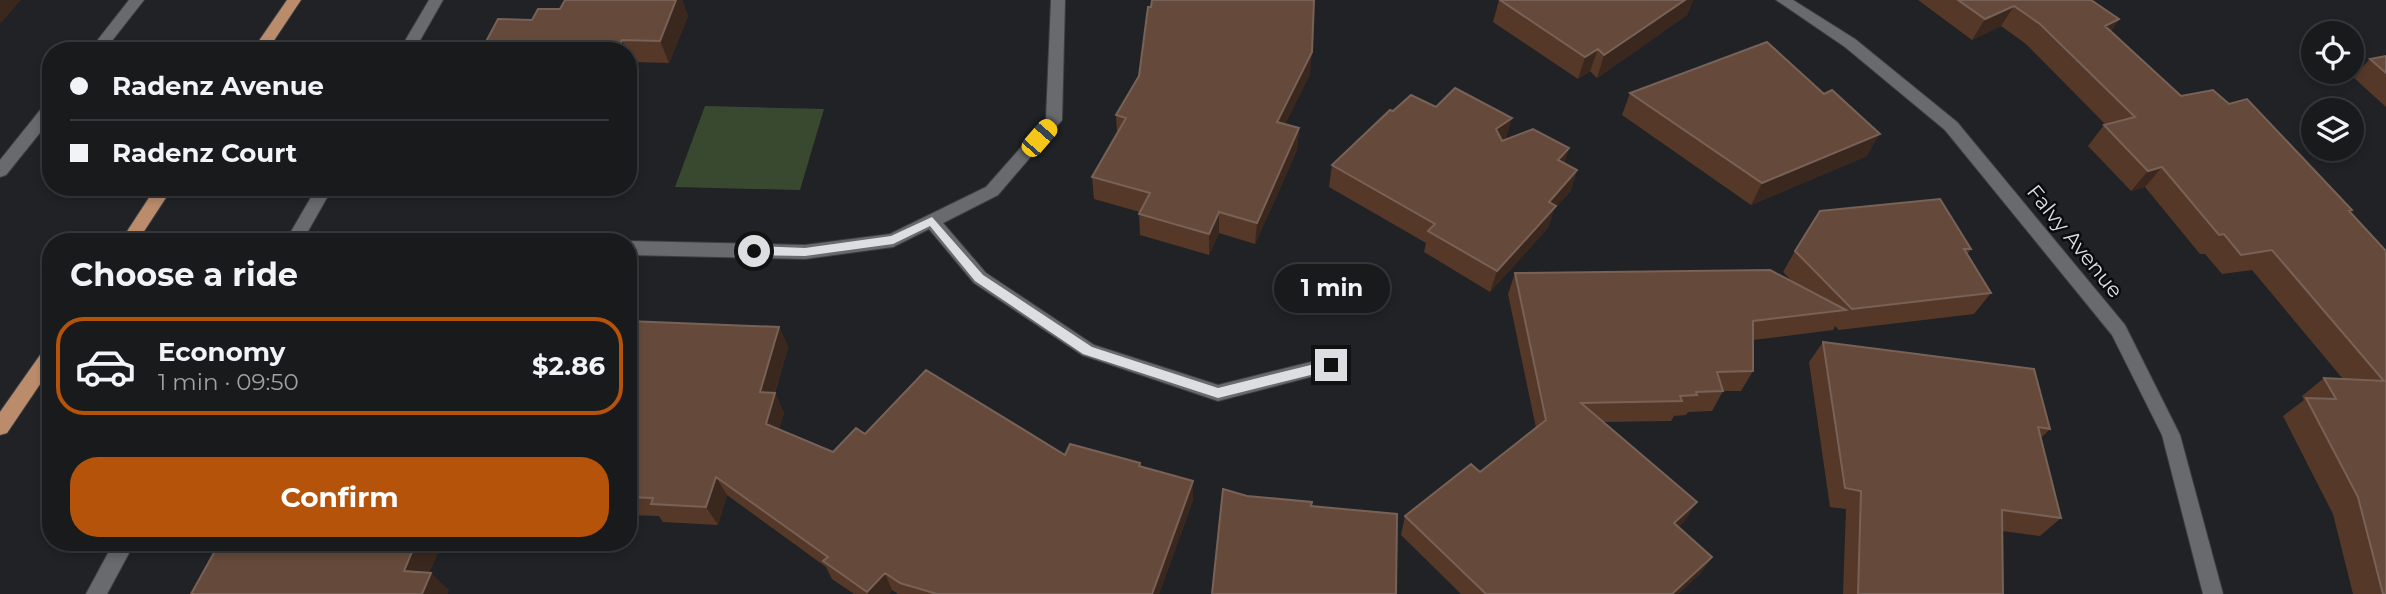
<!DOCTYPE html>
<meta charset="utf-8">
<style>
body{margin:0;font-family:Montserrat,sans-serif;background:#252729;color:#f1f3f6;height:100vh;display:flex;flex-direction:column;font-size:26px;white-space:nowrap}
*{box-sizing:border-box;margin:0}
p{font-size:23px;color:#9fa1a3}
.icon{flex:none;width:38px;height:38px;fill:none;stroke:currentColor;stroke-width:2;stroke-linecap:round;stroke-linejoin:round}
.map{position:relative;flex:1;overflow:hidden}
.drawer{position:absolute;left:42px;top:233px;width:595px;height:318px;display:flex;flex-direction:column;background:#181a1c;border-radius:28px;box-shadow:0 4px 10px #0003,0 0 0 2px #36383b}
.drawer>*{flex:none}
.hud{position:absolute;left:42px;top:42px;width:595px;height:154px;border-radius:28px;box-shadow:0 4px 10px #0003,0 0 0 2px #36383b;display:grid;align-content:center;height:154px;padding:0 28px;background:#181a1c}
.controls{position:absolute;left:2301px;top:21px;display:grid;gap:14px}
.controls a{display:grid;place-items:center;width:63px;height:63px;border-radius:50%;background:#181a1c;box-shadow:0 4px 10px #0003,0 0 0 2px #36383b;font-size:35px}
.end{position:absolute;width:32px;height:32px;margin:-16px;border:9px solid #dddee1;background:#111;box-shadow:0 0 0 4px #111}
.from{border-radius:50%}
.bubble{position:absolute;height:49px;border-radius:24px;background:#181a1c;box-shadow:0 4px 10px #0003,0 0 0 2px #36383b;font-size:23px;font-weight:700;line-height:49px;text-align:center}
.car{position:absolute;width:21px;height:42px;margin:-21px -10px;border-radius:9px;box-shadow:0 0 5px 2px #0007;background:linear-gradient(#f5c518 24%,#345 0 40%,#f5c518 0 76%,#345 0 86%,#f5c518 0)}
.hud b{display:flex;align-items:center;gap:24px;height:66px;font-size:26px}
.hud b+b{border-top:2px solid #36383b}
.hud i{width:18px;height:18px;background:#f1f3f6}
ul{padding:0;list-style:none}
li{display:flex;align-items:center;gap:21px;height:98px;margin:0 14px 10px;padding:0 14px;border:4px solid transparent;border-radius:28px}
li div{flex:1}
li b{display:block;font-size:26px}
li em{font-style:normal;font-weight:700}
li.active{border-color:#b45309}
li>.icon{width:63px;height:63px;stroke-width:1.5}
h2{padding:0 28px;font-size:32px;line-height:84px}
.cta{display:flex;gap:14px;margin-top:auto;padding:14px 28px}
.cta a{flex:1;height:80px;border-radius:28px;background:#b45309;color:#fff;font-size:28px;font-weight:700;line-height:80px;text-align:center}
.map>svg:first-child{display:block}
</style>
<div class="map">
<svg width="2386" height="594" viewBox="0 0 2386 594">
<rect width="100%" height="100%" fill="#202225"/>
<path fill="#394930" d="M705,106L824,109L800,190L675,187Z"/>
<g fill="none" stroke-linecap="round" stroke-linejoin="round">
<defs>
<path id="minor" d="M129,0H144L104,51H89Z
M429,0H443L414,51H399Z
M1051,0H1065L1062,120L998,195L943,223L986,273L1094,345L1218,385L1331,357L1337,360L1340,365L1337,370L1218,401L1082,355L974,283L929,229L893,247L805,259L628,255V241L805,245L890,234L986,187L1046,119Z
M1776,0H1793L1855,39L1957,122L2125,325L2180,435L2223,594H2203L2162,435L2112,335L1945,130L1845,47Z
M51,103V119L6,175L0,177V160L45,104Z
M317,187H333L307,233L386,235L394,242H285Z
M114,542H135L107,594H86Z"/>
<path id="major" d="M287,0H301L267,51H252Z
M156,187H173L137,242H120Z
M51,346V368L7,433L0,435V412L45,348Z"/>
</defs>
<use href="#minor" stroke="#3d3e41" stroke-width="2"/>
<use href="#major" stroke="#3d3e41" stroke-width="2"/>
<use href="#minor" fill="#686a6e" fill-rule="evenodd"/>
<use href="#major" fill="#bb8c6c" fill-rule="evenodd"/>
</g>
<path fill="#563828" d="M565,0H682L688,16L669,63L632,62L628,72V51H481L532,20L560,9Z
M1499,0H1693L1687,15L1597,78L1590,71L1578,79L1493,22Z
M1918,0H2091L2119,19L2111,31L2181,96L2229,104L2352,210L2350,212L2386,251V594H2353L2333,514L2283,416L2304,400L2302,396L2324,378L2343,379L2252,270L2222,274L2205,254H2200L2145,187L2131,191L2088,146L2104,125H2106L2026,44L2001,26L1972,40Z
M2386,56V107L2353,77L2370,59Z
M1310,74L1285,124L1299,128L1297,150L1255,244L1219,233L1209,255L1140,235L1139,214L1140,212L1094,199L1092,177L1117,134L1116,115L1139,76Z
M1630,93L1867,156L1751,205L1622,115Z
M1436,107L1507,139L1569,148L1564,163L1577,170L1570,192L1554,209L1548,228L1490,292L1424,252L1426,243L1329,187L1332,165L1393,111Z
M1971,249L1967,254L1991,293L1974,314L1839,330L1835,326L1833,330L1753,340V371L1741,391H1723L1712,411L1688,412L1686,415L1674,416L1671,421L1604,422L1697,502L1685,520L1678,527L1712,557L1700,574L1678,594H1461L1401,535L1405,516L1480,472L1536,428L1508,294L1515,273L1793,282L1783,272L1795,251Z
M628,321L779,327L788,347L775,393L784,413L779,429L833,452L865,434L1140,463L1141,467L1193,500L1159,594H898L892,590L889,594H854L832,579L826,567L727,495L718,525L663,522L659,516L628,515Z
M1823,342L2050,429L2041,438L2061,518L2040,536L2002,531L2003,594H1843L1846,509L1830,507L1809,362Z"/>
<path fill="#3a281e" d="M0,0H21L0,24Z
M676,0H682L688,16L669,63L660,41Z
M1685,0H1693L1687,15L1597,78L1604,55Z
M2014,6L2001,26L1972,40L1985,19Z
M2119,19L2104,40L2105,26Z
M622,40L627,51H617Z
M1598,49L1590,71L1578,79L1585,57Z
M1312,52L1310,74L1275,144L1277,122Z
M628,53L632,62L628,72Z
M1512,118L1506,140L1490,151L1496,129Z
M1299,128L1297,150L1255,244L1257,223Z
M1880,134L1867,156L1751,205L1762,183Z
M1569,148L1561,170L1558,160Z
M2162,167L2145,187L2131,191L2148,171Z
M1577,170L1570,192L1554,209L1548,228L1490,292L1497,271L1549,202Z
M1219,212V233L1209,255V234Z
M779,327L788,347L769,412L760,392Z
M775,393L784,413L776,443L766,424Z
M716,477L727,495L718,525L706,507Z
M1193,481V500L1159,594H1152Z
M1697,502L1685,520L1663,541L1674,523Z
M416,542H443L423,588L404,571Z
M1712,557L1700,574L1678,594H1672Z
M431,573L449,590L448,594H422Z
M885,573L892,590L889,594H868L867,592Z"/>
<path fill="#654a3c" stroke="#786156" stroke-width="2" d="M565,0H676L660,41L622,40L617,51H481L498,19L532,20L538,9H560Z
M1152,0H1314L1312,52L1277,122L1299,128L1257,223L1219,212L1209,234L1139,214L1150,193L1092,177L1126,118L1116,115L1139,76L1148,7H1151Z
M1500,0H1685L1604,55L1598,49L1585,57Z
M1958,0H2091L2119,19L2105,26L2181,96L2213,90L2229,104L2247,99L2352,210L2349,211L2386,251V594H2383L2358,497L2306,398L2336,399L2324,378L2384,381L2272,250L2241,255L2224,234L2219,235L2162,167L2148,171L2104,125L2135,117L2040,24L2014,6L1985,19Z
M1767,42L1824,94L1832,90L1880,134L1762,183L1630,93Z
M2386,56V73L2370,59Z
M1455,88L1512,118L1496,129L1502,141L1533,129L1569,148L1558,160L1577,170L1549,202L1556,206L1497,271L1428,231L1435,224L1332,165L1390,110L1393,111L1411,95L1436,107Z
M1940,199L1971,249H1964L1991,293L1852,309L1795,251L1820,211Z
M1770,270L1846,310L1753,321V371L1717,372L1723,391L1696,392L1697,395L1680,396L1682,401L1581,403L1697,502L1674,523L1712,557L1672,594H1486L1405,516L1471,464L1480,472L1546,420L1515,273Z
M628,321L779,327L760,392L775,393L766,424L833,452L856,428L865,434L926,370L1065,455L1070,444L1140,463L1139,466L1193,481L1152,594H937L900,583L885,573L867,592L823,561L828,557L716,477L706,507L651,504L653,498L628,497Z
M1823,342L2034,369L2050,429L2038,427L2061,518L2002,510L2003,594H1858L1861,491L1845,488Z
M1223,489L1247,496L1312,502L1311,506L1397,514L1396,594H1212Z
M220,542H416L404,571L431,573L422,594H191Z"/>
<path fill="#dddee1" d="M932,217L983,275L1092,347L1218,388L1331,360L1337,365L1331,370L1218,398L1083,354L975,281L930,226L893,244L805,256L754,255L749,251L754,246L805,248L891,236Z"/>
<g text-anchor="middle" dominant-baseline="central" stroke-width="5" stroke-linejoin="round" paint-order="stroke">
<g font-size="21" fill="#dddee1" stroke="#0b0b0d">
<text transform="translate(2075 241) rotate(51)">Falvy Avenue</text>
</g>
</g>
</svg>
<div class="controls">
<a><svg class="icon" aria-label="locate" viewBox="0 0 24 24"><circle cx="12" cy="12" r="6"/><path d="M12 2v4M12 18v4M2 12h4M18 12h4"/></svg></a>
<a><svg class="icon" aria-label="layers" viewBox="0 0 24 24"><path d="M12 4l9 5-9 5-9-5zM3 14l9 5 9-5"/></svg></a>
</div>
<i class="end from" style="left:754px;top:251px"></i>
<i class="end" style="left:1331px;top:365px"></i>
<div class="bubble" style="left:1274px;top:264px;width:116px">1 min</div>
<i class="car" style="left:1039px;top:138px;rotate:41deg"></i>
<div class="hud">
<b><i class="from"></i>Radenz Avenue</b>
<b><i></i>Radenz Court</b>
</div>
<section class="drawer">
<h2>Choose a ride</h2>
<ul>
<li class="active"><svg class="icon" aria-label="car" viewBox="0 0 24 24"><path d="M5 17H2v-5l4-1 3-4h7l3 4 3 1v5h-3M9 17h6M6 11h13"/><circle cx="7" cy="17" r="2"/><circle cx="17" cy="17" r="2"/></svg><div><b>Economy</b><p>1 min · 09:50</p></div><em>$2.86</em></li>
</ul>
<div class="cta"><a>Confirm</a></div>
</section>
</div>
